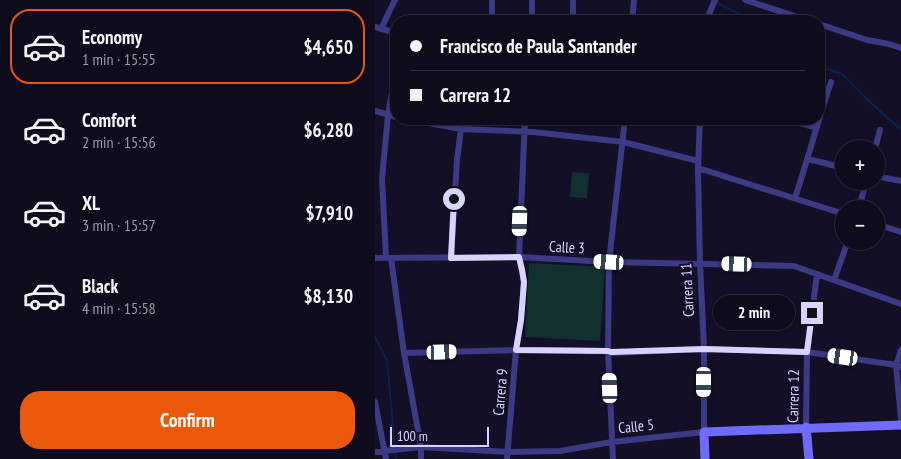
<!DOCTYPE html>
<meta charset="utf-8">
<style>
body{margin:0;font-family:"PT Sans Narrow",sans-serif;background:#171425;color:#f1f3f6;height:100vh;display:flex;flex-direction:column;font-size:19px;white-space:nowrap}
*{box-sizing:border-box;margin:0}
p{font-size:16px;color:#9b9ba3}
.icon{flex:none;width:28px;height:28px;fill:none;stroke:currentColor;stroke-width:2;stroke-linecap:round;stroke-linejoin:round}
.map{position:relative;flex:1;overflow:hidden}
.drawer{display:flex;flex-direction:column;background:#0e0b1c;width:375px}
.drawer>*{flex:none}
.top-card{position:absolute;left:15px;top:15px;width:435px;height:110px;border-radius:20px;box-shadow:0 1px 4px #0004,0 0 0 1px #2e2b3b;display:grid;align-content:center;height:110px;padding:0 20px;background:#0e0b1c}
.controls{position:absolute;left:460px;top:140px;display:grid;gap:10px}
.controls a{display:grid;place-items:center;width:50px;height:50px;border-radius:50%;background:#0e0b1c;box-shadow:0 1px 4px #0004,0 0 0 1px #2e2b3b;font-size:25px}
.scale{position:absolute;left:15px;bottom:12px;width:99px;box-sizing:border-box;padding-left:5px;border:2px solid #d9d4ff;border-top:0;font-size:14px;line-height:18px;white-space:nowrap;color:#d9d4ff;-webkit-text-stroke:4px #130f26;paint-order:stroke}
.end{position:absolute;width:22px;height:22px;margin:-11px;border:6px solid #d9d4ff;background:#111;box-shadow:0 0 0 2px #111}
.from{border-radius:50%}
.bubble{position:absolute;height:35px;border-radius:18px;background:#0e0b1c;box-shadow:0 1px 4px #0004,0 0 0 1px #2e2b3b;font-size:16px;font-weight:600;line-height:35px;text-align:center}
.car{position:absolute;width:15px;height:30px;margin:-15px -8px;border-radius:6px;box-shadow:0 0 4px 1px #0007;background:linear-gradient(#fff 24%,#345 0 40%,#fff 0 76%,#345 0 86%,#fff 0)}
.top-card b{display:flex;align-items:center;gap:18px;height:48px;font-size:19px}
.top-card b+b{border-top:1px solid #2e2b3b}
.top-card i{width:12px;height:12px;background:#f1f3f6}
ul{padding:9px 0 0;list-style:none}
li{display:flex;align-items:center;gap:15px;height:75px;margin:0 10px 8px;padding:0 10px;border:2px solid transparent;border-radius:20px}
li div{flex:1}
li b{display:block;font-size:19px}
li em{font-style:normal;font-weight:600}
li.current{border-color:#ea580c}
li>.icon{width:45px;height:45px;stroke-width:1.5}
.primary-button{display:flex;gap:10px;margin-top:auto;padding:10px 20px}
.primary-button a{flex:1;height:58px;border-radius:20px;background:#ea580c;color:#fff;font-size:20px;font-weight:600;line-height:58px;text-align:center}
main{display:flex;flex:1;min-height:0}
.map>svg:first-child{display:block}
</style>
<main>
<section class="drawer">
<ul>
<li class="current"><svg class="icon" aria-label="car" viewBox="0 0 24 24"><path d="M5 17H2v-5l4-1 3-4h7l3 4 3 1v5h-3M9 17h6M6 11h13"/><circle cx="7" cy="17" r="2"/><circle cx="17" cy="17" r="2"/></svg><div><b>Economy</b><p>1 min · 15:55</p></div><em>$4,650</em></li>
<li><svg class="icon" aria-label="car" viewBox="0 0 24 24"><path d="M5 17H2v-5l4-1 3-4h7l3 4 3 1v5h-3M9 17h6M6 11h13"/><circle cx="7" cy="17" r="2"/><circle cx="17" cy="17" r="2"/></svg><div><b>Comfort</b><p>2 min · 15:56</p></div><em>$6,280</em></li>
<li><svg class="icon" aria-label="car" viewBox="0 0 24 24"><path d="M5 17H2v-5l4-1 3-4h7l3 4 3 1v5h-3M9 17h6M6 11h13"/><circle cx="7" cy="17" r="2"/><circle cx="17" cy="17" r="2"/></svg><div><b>XL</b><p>3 min · 15:57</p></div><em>$7,910</em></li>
<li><svg class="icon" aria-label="car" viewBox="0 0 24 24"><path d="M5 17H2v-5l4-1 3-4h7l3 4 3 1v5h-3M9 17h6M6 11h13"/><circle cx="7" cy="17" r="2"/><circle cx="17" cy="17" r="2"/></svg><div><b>Black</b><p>4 min · 15:58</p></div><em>$8,130</em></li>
</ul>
<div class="primary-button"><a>Confirm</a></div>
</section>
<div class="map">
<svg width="526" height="459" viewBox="0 0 526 459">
<rect width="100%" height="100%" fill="#130f26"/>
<path fill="#12302f" d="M197,172L214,173L212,198L195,197Z
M154,263L230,267L225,341L150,337Z"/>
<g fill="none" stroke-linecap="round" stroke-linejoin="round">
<path stroke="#0c2248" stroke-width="2" d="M336,0L379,21
M444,66L467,74L492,99L516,121L526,129
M0,337L12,361L21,459"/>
<path stroke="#3d3a85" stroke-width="6" d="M370,0L435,21
M117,16V0
M84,17H198L258,18L292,21
M198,17V0
M157,21V0
M257,21L259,0
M331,21L340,0
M444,24L492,40L514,44L526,48
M0,27L21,33
M6,29L17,6L20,0
M444,93L452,95
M0,111L21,117
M32,119L86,129L158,132L248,142L323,161
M412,119L441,128
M500,149L505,130
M433,159L469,168
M323,168L469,214
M501,176L526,181
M420,198C433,159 443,120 456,82
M484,209L491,181
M501,224L526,232
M0,258L144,257L234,262L419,266L526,304
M11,258L7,179L13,115L21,69
M16,258L29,353L46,447V459
M76,258L82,160L86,129
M459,280L473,241
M526,350L521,365L526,419
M29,353L141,350L233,351L236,353L329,349L432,352L521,365L526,367
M0,402L11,459
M431,427L432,352L442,274
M0,452L46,447L133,452L185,451L237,442L329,432V349L325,263L323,168L325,119
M132,459L141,350L146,320L149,282L147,270L144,257L150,119
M238,459L233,351L234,262L250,119"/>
<path stroke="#6f6bff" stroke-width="9" d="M431,427L434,459
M330,459L329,432L526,425"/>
</g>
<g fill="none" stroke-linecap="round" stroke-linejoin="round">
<path stroke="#d9d4ff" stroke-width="6" d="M79,199L76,258L144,257L147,270L149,282L146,320L141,350L233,351L236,352L329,349L432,352L437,313"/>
</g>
<g text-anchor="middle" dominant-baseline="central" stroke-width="4" stroke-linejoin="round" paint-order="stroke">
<g font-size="15" fill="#d9d4ff" stroke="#130f26">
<text transform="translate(192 247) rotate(3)">Calle 3</text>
<text transform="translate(312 290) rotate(-93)">Carrera 11</text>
<text transform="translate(125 392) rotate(-85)">Carrera 9</text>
<text transform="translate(418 396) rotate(-89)">Carrera 12</text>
<text transform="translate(261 426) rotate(-6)">Calle 5</text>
</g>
</g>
</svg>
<div class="controls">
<a>+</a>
<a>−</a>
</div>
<div class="scale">100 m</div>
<i class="end from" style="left:79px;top:199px"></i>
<i class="end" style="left:437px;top:313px"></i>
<div class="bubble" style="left:338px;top:295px;width:82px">2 min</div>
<i class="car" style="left:145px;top:221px;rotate:182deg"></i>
<i class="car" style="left:234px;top:262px;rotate:273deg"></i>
<i class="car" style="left:362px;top:264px;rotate:272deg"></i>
<i class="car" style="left:67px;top:352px;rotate:88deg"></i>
<i class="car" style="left:468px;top:357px;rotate:278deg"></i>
<i class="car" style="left:329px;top:382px;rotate:180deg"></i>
<i class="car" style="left:235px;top:388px;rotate:358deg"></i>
<div class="top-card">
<b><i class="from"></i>Francisco de Paula Santander</b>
<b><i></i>Carrera 12</b>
</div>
</div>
</main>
